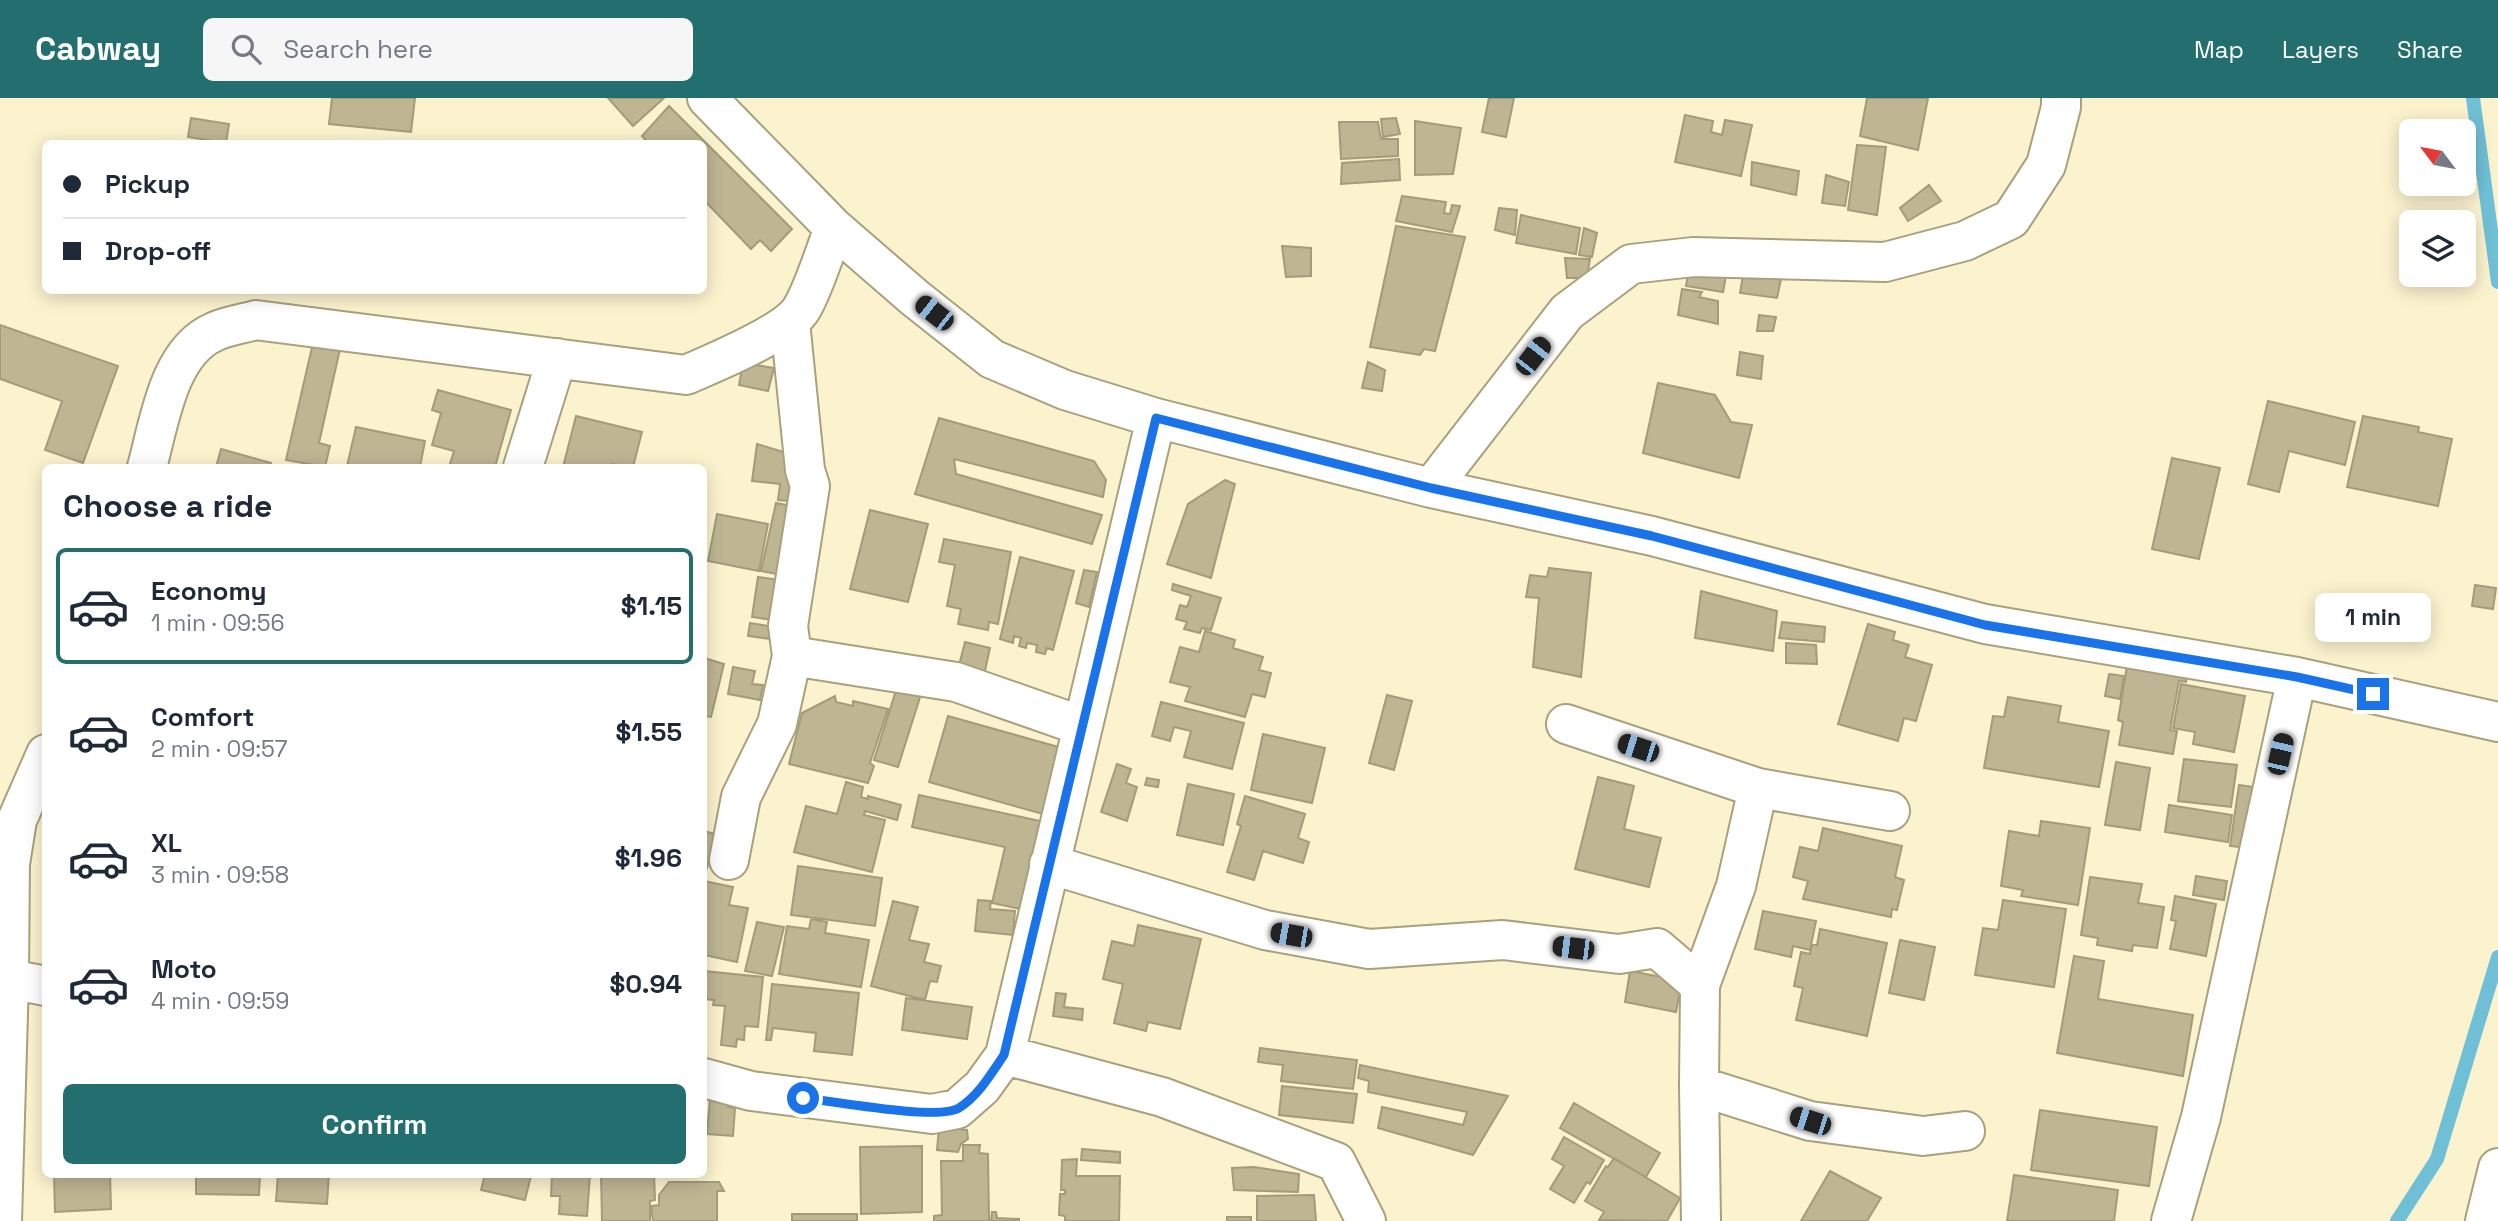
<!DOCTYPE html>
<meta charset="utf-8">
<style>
body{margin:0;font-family:"Space Grotesk",sans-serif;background:#f6f6f7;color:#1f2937;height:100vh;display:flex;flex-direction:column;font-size:26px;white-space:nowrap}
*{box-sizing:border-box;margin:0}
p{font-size:23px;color:#747a83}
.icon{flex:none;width:38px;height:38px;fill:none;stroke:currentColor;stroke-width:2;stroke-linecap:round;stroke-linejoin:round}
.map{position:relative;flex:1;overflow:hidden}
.side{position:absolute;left:42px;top:366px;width:665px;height:714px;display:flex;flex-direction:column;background:#fff;border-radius:10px;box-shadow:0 4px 18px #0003}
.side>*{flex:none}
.top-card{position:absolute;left:42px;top:42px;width:665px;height:154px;border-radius:10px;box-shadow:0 4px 18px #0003;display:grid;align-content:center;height:154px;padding:0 21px;background:#fff}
.needle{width:46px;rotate:302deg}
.buttons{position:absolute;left:2399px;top:21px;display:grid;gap:14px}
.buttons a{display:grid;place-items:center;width:77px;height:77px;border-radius:10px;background:#fff;box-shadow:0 4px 18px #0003;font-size:35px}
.end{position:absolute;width:32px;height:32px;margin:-16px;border:9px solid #1a73e8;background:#fff;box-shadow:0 0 0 4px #fff}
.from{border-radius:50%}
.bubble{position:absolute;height:49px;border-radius:10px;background:#fff;box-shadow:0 4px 18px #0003;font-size:23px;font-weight:600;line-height:49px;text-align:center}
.car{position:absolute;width:21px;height:42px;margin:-21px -10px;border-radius:9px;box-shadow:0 0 5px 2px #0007;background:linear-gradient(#222 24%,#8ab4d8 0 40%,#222 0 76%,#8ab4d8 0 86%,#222 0)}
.top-card b{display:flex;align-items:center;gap:24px;height:66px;font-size:26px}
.top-card b+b{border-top:2px solid #e0e1e3}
.top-card i{width:18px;height:18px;background:#1f2937}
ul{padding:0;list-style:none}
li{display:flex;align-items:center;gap:21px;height:116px;margin:0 14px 10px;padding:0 7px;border:4px solid transparent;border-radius:10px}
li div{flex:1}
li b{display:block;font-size:26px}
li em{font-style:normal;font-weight:600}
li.on{border-color:#236e6f}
li>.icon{width:63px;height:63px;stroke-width:1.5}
h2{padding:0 21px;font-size:32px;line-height:84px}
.primary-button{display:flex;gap:14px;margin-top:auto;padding:14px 21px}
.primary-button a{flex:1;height:80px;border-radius:10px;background:#236e6f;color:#fff;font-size:28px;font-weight:600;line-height:80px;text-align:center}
header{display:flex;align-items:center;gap:42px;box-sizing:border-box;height:98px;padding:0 35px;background:#236e6f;color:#fff}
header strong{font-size:33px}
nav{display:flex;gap:38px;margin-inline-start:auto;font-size:24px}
.search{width:490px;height:63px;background:#f6f6f7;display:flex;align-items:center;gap:18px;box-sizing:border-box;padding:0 24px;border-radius:10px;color:#747a83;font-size:26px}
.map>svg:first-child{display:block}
</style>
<header>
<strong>Cabway</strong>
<div class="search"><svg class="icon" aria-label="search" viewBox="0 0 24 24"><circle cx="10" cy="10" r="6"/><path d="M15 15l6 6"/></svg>Search here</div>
<nav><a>Map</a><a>Layers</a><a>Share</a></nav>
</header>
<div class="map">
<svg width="2498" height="1123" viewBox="0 0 2498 1123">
<rect width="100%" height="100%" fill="#fbf2ce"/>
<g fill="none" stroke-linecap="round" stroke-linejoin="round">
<path stroke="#6fc0d7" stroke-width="14" d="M2473,0L2498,184
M2397,1123L2437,1061L2498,859"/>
</g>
<path fill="#beb593" stroke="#a39b79" stroke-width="2" d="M332,0H415L411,34L329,26Z
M608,0H664L633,28Z
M1489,0H1514L1506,39L1482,34Z
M1867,0H1928L1918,52L1860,38Z
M669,8L792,131L771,153L760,142L751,151L704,102V46H649L642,38Z
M1685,17L1713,23L1711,34L1722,37L1725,22L1752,27L1741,78L1675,64Z
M191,20L229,26L226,45L188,39Z
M1396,20L1400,36L1383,39L1381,21Z
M1415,23L1461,30L1453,76L1415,77Z
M1339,24H1378L1381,41H1398V58L1341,61Z
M1857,47L1886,49L1877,117L1848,112Z
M1399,61L1400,82L1341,86L1342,65Z
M1752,64L1799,73L1796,97L1751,87Z
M1826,77L1849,84L1845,108L1822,105Z
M1929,87L1941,103L1908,123L1900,110Z
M1402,98L1446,104L1444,115L1450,116L1452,107L1460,108L1452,134L1396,123Z
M1499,110L1517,112L1515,137L1495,132Z
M1521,117L1580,130L1576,156L1516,145Z
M1396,128L1465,139L1435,253L1424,251L1420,257L1370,249Z
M1584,130L1597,135L1592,159L1579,157Z
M1282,148L1311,150V178L1286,179Z
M1565,160L1590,161L1587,180H1567Z
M1691,161L1728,167L1723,194L1686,188Z
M1745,165L1783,172L1777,200L1740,195Z
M1682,191L1702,194L1699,199L1718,203V226L1678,217Z
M1759,217L1776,219L1773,233H1757Z
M0,227L118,268L83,365L45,352L62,303L0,281Z
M313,245L340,251L319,345L330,348L325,369L286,362Z
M1740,254L1763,258L1761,281L1737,277Z
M1368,264L1385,272L1382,293L1362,290Z
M743,265L774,270L768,293L739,287Z
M1658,285L1715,297L1731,324L1752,327L1739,380L1643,355Z
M438,292L511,312L495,369H449L454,353L432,347L441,315L432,312Z
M2268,303L2355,324L2345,367L2289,353L2279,394L2248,386Z
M576,318L642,334L633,369L612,366L611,369H563Z
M2363,318L2419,329L2418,334L2452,341L2438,408L2347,389Z
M939,320L1094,363L1106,382L1103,399L954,361L956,376L1102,417L1092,446L915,396Z
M356,329L425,343L420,369L347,368Z
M757,346L797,358L799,404L778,402L780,386L752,383Z
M221,351L271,365L270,369H216Z
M2172,360L2220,370L2199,461L2152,451Z
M1225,382L1235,386L1211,480L1167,466L1188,406Z
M776,405L798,409L783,477L761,473Z
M870,412L928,426L908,504L850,491Z
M717,416L768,426L759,473L708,463Z
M944,441L1011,454L998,526L989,524L988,532L958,526L961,511L947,508L955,467L939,464Z
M1020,459L1074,473L1053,552L1047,550L1045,556L1036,554L1037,547L1027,545L1026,550L1019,548L1021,540L1014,538L1013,545L1000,541Z
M1549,470L1591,475L1581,579L1533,569L1539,500L1526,499L1530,477L1547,479Z
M1084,472L1097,474L1089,509L1076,505Z
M758,479L787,483L781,523L752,519Z
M1173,486L1221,500L1211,532L1202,530L1200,535L1184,531L1187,524L1176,521L1180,507L1187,509L1191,498L1172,492Z
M2475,487L2496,490L2493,511L2472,508Z
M1701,493L1777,513L1773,553L1695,540Z
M1782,524L1825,529L1824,544L1779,540Z
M750,525L780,530L778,542L748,538Z
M1868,526L1895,534L1893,542L1909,547L1905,559L1932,567L1916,623L1904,620L1898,643L1838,626Z
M1205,533L1235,542L1233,550L1263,559L1259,572L1271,575L1265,599L1252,596L1245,619L1185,603L1190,589L1170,584L1180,549L1199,554Z
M965,544L990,550L983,582L957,575Z
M1786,545L1816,547L1817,566L1786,565Z
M704,560L724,566L711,619L704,618Z
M2127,568L2187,579L2186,584L2179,583L2170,632L2177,633L2173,656L2119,647L2123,624L2118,622Z
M733,569L755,573L752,586L763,587L760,602L728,596Z
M2109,576L2124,578L2120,601L2105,598Z
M898,586L922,593L898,669L874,662Z
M2181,586L2245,598L2234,654L2193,646L2195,634L2173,630Z
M1387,597L1412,603L1394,672L1369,665Z
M835,598L836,604L853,608V603L888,611L870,665L874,668L868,685L789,666L802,615Z
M2008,599L2061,608L2058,624L2109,633L2099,689L1984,670L1993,618L2004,619Z
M1161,604L1244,625L1232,671L1184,659L1191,633L1174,629L1170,643L1152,638Z
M948,618L1062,650L1043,716L929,684Z
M1263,636L1325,650L1312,705L1251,692Z
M2184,661L2237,667L2231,709L2178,703Z
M2116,664L2150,670L2140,732L2105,727Z
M1117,666L1131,671L1126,685L1137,689L1127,723L1101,714Z
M1598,679L1634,688L1624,731L1661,740L1649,789L1575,771Z
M1147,680L1159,682L1158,689L1145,687Z
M846,684L863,689L861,699L868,701V698L901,707L897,722L865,713L864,717L885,722L872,774L794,754L806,708L837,716Z
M1188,686L1234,696L1223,747L1177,737Z
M2239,687L2254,689L2246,750L2230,748Z
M919,697L1040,723L1020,811L992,805L1005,749L912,729Z
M1245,698L1305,716L1298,740L1309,744L1303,765L1263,753L1254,782L1227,774L1241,728L1237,726Z
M2169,707L2232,717L2228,744L2165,734Z
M2041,723L2090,730L2078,807L2021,798L2023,792L2001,788L2009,733L2039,738Z
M1823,730L1902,748L1895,779L1904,782L1897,812L1892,811L1891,819L1803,801L1808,783L1793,779L1800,749L1818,753Z
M704,733L715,736L707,770L704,769Z
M798,768L882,780L875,828L791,817Z
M2196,778L2227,783L2224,802L2193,797Z
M2090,779L2142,786L2138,805L2164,809L2157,850L2133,847L2132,853L2097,847L2098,840L2081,837Z
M704,783L733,789L729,807L748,810L737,864L704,857Z
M2175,798L2216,806L2206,858L2170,851L2176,823L2171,822Z
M978,802L991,803L990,811L1015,813L1013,837L975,833Z
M2003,802L2066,811L2054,889L1975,877L1983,830L1998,832Z
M893,803L918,809L909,842L929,846L924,864L941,868L937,884L930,883L925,902L871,888Z
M1763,813L1816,823L1810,852L1793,848L1791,859L1755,851Z
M811,821L827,824L825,835L869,842L861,889L779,876L787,828L809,831Z
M757,824L784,829L772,878L745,873Z
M1138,827L1201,841L1180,931L1148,924L1146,933L1114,925L1123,886L1103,881L1112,843L1134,848Z
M1820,831L1887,845L1867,938L1796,922L1803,890L1794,888L1801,854L1810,856L1812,846L1817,847Z
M1900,842L1935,849L1924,902L1889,895Z
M2074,858L2104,863L2098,901L2193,917L2183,978L2057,955Z
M704,873L763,879L758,929L745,928L744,942L737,941L736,949L721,947L725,908L713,907L714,902L704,901Z
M1630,873L1682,883L1676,914L1625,904Z
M772,886L859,895L852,957L814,953L816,935L773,930L771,942H766Z
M1056,895L1066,896L1064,909L1083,911L1082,922L1053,918Z
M906,900L972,909L967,941L902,932Z
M1260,950L1357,962L1353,991L1281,983L1283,967L1258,964Z
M1360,967L1508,998L1473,1057L1378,1030L1382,1009L1463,1027L1467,1014L1368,994L1369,983L1358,980Z
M1282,988L1357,996L1353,1025L1279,1017Z
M710,1001L729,1003L728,1009L735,1010L733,1038L707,1036Z
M1574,1005L1660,1055L1646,1079L1560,1030Z
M2040,1012L2157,1029L2149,1088L2031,1072Z
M939,1029L967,1032L968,1041L961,1046L958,1054L937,1052Z
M1564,1039L1604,1062L1590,1086L1587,1084L1574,1105L1550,1091L1564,1068L1552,1061Z
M963,1047H980L979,1055L988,1056L989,1123H934V1118L942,1117L941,1063H963Z
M922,1048V1114L861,1116L860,1049Z
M1082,1051L1120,1054V1065L1081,1062Z
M1614,1060L1680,1100L1667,1123L1599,1122L1604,1114L1585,1103L1606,1068L1608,1069Z
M1077,1061L1076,1078H1120L1119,1123H1065V1118L1059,1117L1060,1096H1065V1092H1061L1062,1062Z
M1254,1069L1299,1076L1298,1094L1234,1092L1232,1070Z
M1830,1073L1881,1100L1867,1123H1801Z
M110,1076L111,1111L55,1114L54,1077Z
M196,1076H260L259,1097L196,1096Z
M278,1076H329L327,1106L276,1103Z
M485,1076L531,1078L525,1102L481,1092Z
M552,1076H590L587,1118L559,1116L560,1098H551Z
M601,1076H654L655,1102L650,1103V1123H602Z
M2014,1077L2118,1092L2114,1123H2007Z
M669,1084H719L724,1093H717V1123H653L651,1108L659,1107V1097Z
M1314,1097L1316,1123H1257V1098Z
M992,1114H996L997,1120L1019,1121V1123H991Z
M792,1116H857V1123H792Z
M1227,1119H1251V1123H1227Z"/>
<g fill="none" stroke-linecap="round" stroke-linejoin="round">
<defs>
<path id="street" d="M707,0L834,130L915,200L992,261L1065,292L1156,320L1431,390L1652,438L1985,526L2297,579L2498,624
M1156,320L1005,957L1162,999L1336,1064L1366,1123
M147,369C159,326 168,254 214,234C226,228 242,226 256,222L686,277C713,265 788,235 802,210C814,190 825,153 834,130
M523,369L557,260
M1431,390L1567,214L1631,166L1693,159L1885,164L1965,143L2011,121L2046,67L2061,9V0
M792,558L956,584L1082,628
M1566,626L1758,690L1890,713
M46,656L17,722L10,766L9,881L46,888
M729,762L741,699L777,626L792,558L788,528L810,388L805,372L790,224
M1049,766L1265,832L1369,851L1503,842L1619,856L1657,850L1700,887
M704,980L751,993L932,1016L957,1011L982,989L1005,957
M1699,988L1810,1023L1923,1038L1965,1033
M2,1123L9,881
M1701,1123L1699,988L1700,887L1736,788L1758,690
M2171,1123L2201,1019L2297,579
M2485,1123L2498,1070"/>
</defs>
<use href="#street" stroke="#a9a07e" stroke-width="42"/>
<use href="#street" stroke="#fff" stroke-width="38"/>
</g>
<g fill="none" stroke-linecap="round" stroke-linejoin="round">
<path stroke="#1a73e8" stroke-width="9" d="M803,1000C833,1003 938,1023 959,1010C979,997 991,976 1004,957L1156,320L1431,390L1652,438L1985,527L2297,579L2373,596"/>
</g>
</svg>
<div class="buttons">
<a><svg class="needle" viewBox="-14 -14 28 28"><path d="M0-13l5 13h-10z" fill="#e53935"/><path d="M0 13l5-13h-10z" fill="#747a83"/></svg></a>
<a><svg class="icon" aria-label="layers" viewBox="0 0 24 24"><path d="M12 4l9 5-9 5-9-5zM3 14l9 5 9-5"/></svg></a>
</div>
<i class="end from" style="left:803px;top:1000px"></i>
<i class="end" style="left:2373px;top:596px"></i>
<div class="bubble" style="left:2315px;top:495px;width:116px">1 min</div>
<i class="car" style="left:934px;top:215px;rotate:308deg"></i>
<i class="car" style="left:1533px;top:258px;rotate:38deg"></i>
<i class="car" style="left:1638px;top:650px;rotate:288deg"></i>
<i class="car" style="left:2280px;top:656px;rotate:13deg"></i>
<i class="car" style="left:1291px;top:837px;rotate:280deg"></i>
<i class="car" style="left:1573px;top:850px;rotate:277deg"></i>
<i class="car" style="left:1810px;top:1023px;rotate:288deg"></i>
<div class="top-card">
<b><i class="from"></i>Pickup</b>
<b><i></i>Drop-off</b>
</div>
<section class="side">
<h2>Choose a ride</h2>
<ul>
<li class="on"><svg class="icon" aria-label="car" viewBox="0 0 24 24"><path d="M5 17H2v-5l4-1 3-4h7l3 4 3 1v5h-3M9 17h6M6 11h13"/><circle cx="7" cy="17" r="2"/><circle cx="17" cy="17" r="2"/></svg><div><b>Economy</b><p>1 min · 09:56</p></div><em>$1.15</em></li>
<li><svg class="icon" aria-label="car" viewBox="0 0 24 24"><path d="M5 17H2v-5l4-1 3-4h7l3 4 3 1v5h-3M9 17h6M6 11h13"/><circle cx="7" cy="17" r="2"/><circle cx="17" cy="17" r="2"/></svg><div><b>Comfort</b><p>2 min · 09:57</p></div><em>$1.55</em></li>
<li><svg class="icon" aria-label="car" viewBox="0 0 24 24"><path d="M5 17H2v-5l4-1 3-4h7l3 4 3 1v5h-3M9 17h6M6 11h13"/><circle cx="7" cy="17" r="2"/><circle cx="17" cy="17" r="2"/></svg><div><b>XL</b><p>3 min · 09:58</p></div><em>$1.96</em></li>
<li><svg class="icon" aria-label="car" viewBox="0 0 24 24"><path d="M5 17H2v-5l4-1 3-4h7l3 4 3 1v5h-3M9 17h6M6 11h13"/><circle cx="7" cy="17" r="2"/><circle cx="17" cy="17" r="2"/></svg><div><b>Moto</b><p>4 min · 09:59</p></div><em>$0.94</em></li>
</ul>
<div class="primary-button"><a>Confirm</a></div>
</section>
</div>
